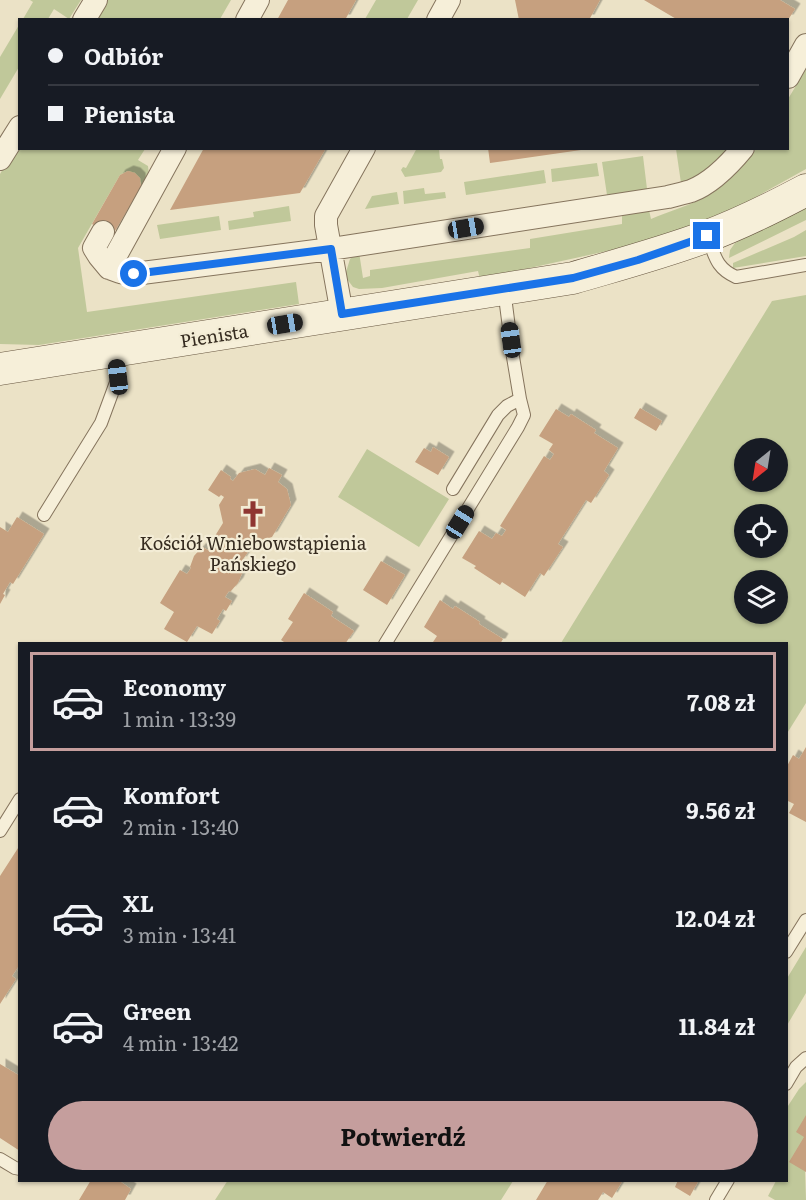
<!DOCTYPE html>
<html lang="pl">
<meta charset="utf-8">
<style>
body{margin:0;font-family:Literata,serif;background:#242831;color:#f1f3f6;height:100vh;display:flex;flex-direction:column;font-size:22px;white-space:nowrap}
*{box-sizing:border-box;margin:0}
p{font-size:20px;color:#9ea1a6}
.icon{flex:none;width:33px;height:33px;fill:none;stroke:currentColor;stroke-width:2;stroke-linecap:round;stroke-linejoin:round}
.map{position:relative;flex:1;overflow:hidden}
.details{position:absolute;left:18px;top:642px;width:770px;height:540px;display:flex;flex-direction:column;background:#171b24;border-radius:0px;box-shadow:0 2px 4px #0004}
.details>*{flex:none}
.banner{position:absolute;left:18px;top:18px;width:771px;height:132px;border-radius:0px;box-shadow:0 2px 4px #0004;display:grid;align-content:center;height:132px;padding:0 30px;background:#171b24}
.needle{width:39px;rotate:210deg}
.fabs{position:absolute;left:734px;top:438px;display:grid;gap:12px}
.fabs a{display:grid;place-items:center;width:54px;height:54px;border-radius:50%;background:#171b24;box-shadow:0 2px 4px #0004;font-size:30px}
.end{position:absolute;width:27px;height:27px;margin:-14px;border:8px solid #1a73e8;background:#fff;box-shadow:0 0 0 3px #fff}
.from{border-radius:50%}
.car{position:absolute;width:18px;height:36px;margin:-18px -9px;border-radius:8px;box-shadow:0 0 4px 2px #0007;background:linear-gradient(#222 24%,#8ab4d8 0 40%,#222 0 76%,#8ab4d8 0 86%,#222 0)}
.banner b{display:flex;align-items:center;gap:21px;height:57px;font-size:22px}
.banner b+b{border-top:2px solid #363941}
.banner i{width:15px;height:15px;background:#f1f3f6}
ul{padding:10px 0 0;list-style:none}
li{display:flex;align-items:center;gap:18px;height:99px;margin:0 12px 9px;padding:0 18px;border:3px solid transparent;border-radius:0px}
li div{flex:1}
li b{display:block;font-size:22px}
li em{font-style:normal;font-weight:700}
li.current{border-color:#c59e9d}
li>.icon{width:54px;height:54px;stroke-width:1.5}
.primary-button{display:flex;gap:12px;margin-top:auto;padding:12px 30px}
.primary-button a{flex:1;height:69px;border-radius:36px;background:#c59e9d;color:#111;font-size:24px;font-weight:700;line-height:69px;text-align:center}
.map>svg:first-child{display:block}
</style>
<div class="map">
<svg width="806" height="1200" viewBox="0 0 806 1200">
<defs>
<filter id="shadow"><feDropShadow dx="5.5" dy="-5.5" stdDeviation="0" flood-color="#0004"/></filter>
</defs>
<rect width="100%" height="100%" fill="#ebe2c6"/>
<path fill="#c0c89a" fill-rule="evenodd" d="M30,0H81L69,19L54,9L48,19H23L33,2Z
M105,0H231L220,19L93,20Z
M376,0H418L407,19H365Z
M19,25V67L0,99V57Z
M806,69V169L745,203L691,226L630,246L480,279L478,271L382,288L359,289L353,287L347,279L346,272L350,259L359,252L363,278L370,276V270L530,248V239L622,224V214L649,210L651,219C670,211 691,205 709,195C728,183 743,167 756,149L788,148V99Z
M19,142L20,148L145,149L138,160L148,166L149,175L142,187C139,177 137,174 128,171L120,175L78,248L87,312L296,282L299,304L39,345L0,344V174Z
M417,148L439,149L440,159H442L444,168L441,172L405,177L401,170L403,167L406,168Z
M676,149H729C716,164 700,176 681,183Z
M643,156L647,189L607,195L602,162Z
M597,163L599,176L552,182L551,169Z
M544,170L546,183L466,195L464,182Z
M424,188L425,194L445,192L446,198L404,204L403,191Z
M397,192L399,204L365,209L372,196Z
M289,206L291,221L229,230L228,221L254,217L253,212Z
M806,207V220L729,258L730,250L735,243Z
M219,216L221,230L160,239L157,225Z
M806,230V256L733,268V263L794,237Z
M806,295V703L786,735V644L561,643L772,301ZM744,448H777V482H744ZM744,514H777V548H744ZM744,580H777V614H744Z
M367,449L449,499L419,547L338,497Z
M806,947V993L786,1027V980Z
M806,1082V1115L804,1137L806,1200H775L768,1196L776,1181L786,1180V1109L799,1089Z
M228,1180H513V1181L501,1200H215Z"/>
<path fill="#c6a07f" filter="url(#shadow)" d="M288,0H356L345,20H277Z
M515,0H600L589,20H519Z
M644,0H780L795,9L788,20H678Z
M204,148H326L300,193L170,210Z
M488,148H580L581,150L490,163Z
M128,171L135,173L140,178L141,187L112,236L92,224L120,175Z
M640,408L662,421L656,431L634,418Z
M556,409L569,417L571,414L596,430L594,433L618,448L604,471L609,475L591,503L586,500L558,544L563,547L544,576L540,573L525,597L502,582L500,585L474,568L476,566L462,558L479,531L492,539L496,533L502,536L506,530L500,526L544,456L550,460L554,454L549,450L553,444L539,436Z
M433,447L449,457L438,475L415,462L424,448L431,452Z
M269,468L282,475L278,482L287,489L291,505L272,537L255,542L241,562L240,561L236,567L243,571L238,583L230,592L229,591L225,597L232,601L226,611L223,609L217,619L220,621L212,634L197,626L187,642L164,629L174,612L160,603L180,570L187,574L191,568L190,567L194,556L202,547L208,550L212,545L210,544L223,523L219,505L224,497L221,495L219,497L208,490L221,470L231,477L230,479L233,481L239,473L255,469L265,475Z
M17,517L44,534L13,584L10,582L3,594L5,595L0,604V527L8,532Z
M381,561L405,575L387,605L363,590Z
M304,593L333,612L331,616L354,631L345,644H287L281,640L293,622L288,619Z
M440,600L453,609L455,606L480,622L479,624L503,639L500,644H436L433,642L437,636L424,627Z
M806,747V822L789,813L794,804L786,800V768L793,755L799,759Z
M20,845V964L12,976L16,979L0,1004V876Z
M0,1064L20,1076V1151L0,1138Z
M806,1115V1172L789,1162L804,1137L796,1132Z
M91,1180H118L131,1189L125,1200H79Z
M548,1180H623L612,1198L603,1192L598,1200H536Z
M678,1180H699L690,1196L675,1187Z"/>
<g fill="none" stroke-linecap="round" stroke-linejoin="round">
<defs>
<path id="lane" d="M708,238C715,256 716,268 736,277L806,265
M453,489L498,415L507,406L520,399
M44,515L101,423L118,377L115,352
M385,644L518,427L524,415L520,399L512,351L504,289
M0,831L20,799
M786,952L806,920
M786,1084L796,1067L806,1058
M0,1159L15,1168L20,1169
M716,1200L728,1180"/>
<path id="street" d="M84,20L96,0
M247,20L258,0
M438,20L449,0
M788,77L806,45
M175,148L109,268L120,272L134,274L331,249L668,197C676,195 684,193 691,191C712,183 729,165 743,148
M0,159L20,127
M103,232L94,248L99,256L109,268
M342,314L326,225V216L364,148"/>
<path id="secondary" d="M0,369L573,278C617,265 662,253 705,237C740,224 774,207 806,190"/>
</defs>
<use href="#lane" stroke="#85745d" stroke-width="14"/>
<use href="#street" stroke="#85745d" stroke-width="24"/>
<use href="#secondary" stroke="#675640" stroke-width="33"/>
<use href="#lane" stroke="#f6efd9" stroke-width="12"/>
<use href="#street" stroke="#f6efd9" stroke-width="22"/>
<use href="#secondary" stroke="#f6efd9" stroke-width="32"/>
</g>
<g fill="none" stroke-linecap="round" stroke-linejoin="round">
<path stroke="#1a73e8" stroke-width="8" d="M134,274L331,249L342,314L573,278L638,260L707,236"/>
</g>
<defs>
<symbol id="church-bare" viewBox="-9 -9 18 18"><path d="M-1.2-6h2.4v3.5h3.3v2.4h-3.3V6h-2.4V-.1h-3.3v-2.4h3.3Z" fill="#8f3631" stroke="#f3ecd5" stroke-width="2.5" paint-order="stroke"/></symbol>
</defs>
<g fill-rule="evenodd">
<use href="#church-bare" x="234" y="495" width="38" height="38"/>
</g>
<g text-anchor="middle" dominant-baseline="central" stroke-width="4.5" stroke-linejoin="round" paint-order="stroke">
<g font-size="18" fill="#362c20" stroke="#f3ecd5">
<text transform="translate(214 335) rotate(-9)">Pienista</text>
</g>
<g font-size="18" fill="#362c20" stroke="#f3ecd5">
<text x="253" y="542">Kościół Wniebowstąpienia<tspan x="253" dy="21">Pańskiego</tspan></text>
</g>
</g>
</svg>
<div class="fabs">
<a><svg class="needle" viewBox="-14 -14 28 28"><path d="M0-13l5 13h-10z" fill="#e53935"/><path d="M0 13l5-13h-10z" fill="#9ea1a6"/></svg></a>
<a><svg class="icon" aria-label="locate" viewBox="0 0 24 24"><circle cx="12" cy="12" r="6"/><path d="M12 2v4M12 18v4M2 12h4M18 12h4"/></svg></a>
<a><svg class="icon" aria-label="layers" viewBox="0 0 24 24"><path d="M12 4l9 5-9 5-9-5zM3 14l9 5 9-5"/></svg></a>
</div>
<i class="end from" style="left:134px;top:274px"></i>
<i class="end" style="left:707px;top:236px"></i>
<i class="car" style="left:466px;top:228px;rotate:81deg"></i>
<i class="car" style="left:285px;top:324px;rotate:81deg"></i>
<i class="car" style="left:511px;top:340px;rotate:352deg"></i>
<i class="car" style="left:118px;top:377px;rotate:353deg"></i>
<i class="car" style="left:460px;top:522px;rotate:32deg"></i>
<div class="banner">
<b><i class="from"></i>Odbiór</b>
<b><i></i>Pienista</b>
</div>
<section class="details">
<ul>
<li class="current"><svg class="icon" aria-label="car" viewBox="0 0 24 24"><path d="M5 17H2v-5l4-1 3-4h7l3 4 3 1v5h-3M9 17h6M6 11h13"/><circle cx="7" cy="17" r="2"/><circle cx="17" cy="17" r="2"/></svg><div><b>Economy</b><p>1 min · 13:39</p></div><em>7.08 zł</em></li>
<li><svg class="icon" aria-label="car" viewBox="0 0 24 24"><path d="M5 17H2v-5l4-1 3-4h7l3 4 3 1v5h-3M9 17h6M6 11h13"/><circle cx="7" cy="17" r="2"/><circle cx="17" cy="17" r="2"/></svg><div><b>Komfort</b><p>2 min · 13:40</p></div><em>9.56 zł</em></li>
<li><svg class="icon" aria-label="car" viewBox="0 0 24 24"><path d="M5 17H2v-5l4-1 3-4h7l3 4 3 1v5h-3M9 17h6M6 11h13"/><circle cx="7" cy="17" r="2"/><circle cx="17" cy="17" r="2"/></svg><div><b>XL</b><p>3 min · 13:41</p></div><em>12.04 zł</em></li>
<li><svg class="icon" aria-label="car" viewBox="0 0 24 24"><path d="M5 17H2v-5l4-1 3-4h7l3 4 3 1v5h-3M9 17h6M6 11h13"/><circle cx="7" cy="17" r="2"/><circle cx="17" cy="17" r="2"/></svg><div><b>Green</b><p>4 min · 13:42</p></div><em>11.84 zł</em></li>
</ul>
<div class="primary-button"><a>Potwierdź</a></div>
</section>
</div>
